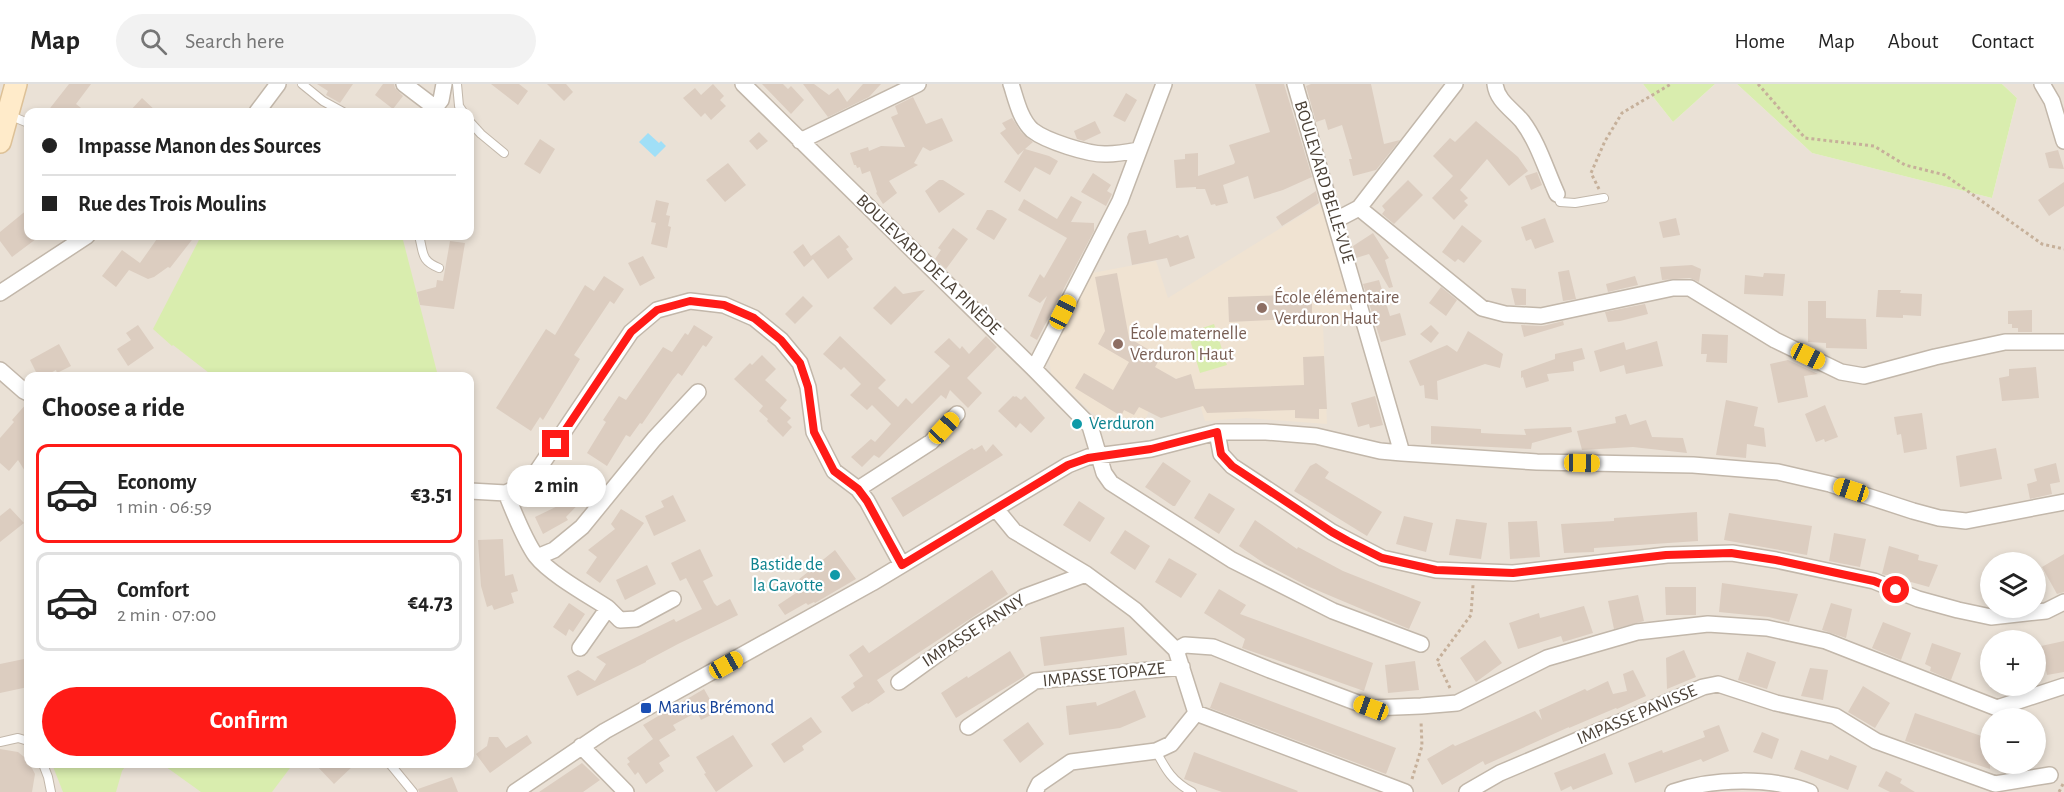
<!DOCTYPE html>
<meta charset="utf-8">
<style>
body{margin:0;font-family:"Alegreya Sans",sans-serif;background:#f2f2f2;color:#222;height:100vh;display:flex;flex-direction:column;font-size:22px;white-space:nowrap}
*{box-sizing:border-box;margin:0}
p{font-size:20px;color:#767676}
.icon{flex:none;width:33px;height:33px;fill:none;stroke:currentColor;stroke-width:2;stroke-linecap:round;stroke-linejoin:round}
.map{position:relative;flex:1;overflow:hidden}
.drawer{position:absolute;left:24px;top:288px;width:450px;height:396px;display:flex;flex-direction:column;background:#fff;border-radius:12px;box-shadow:0 3px 9px #0003}
.drawer>*{flex:none}
.banner{position:absolute;left:24px;top:24px;width:450px;height:132px;border-radius:12px;box-shadow:0 3px 9px #0003;display:grid;align-content:center;height:132px;padding:0 18px;background:#fff}
.buttons{position:absolute;left:1980px;top:468px;display:grid;gap:12px}
.buttons a{display:grid;place-items:center;width:66px;height:66px;border-radius:50%;background:#fff;box-shadow:0 3px 9px #0003;font-size:30px}
.end{position:absolute;width:27px;height:27px;margin:-14px;border:8px solid #ff1b17;background:#fff;box-shadow:0 0 0 3px #fff}
.from{border-radius:50%}
.bubble{position:absolute;height:42px;border-radius:21px;background:#fff;box-shadow:0 3px 9px #0003;font-size:20px;font-weight:700;line-height:42px;text-align:center}
.car{position:absolute;width:18px;height:36px;margin:-18px -9px;border-radius:8px;box-shadow:0 0 4px 2px #0007;background:linear-gradient(#f5c518 24%,#345 0 40%,#f5c518 0 76%,#345 0 86%,#f5c518 0)}
.banner b{display:flex;align-items:center;gap:21px;height:57px;font-size:22px}
.banner b+b{border-top:2px solid #e0e0e0}
.banner i{width:15px;height:15px;background:#222}
ul{padding:0;list-style:none}
li{display:flex;align-items:center;gap:18px;height:99px;margin:0 12px 9px;padding:0 6px;border:3px solid #e0e0e0;border-radius:12px}
li div{flex:1}
li b{display:block;font-size:22px}
li em{font-style:normal;font-weight:700}
li.current{border-color:#ff1b17}
li>.icon{width:54px;height:54px;stroke-width:1.5}
h2{padding:0 18px;font-size:27px;line-height:72px}
.primary-button{display:flex;gap:12px;margin-top:auto;padding:12px 18px}
.primary-button a{flex:1;height:69px;border-radius:36px;background:#ff1b17;color:#fff;font-size:24px;font-weight:700;line-height:69px;text-align:center}
header{display:flex;align-items:center;gap:36px;box-sizing:border-box;height:84px;padding:0 30px;background:#fff;border-bottom:2px solid #e0e0e0}
header strong{font-size:28px}
nav{display:flex;gap:33px;margin-inline-start:auto;font-size:21px}
.search{width:420px;height:54px;background:#f2f2f2;display:flex;align-items:center;gap:15px;box-sizing:border-box;padding:0 21px;border-radius:33px;color:#767676;font-size:22px}
.map>svg:first-child{display:block}
</style>
<header>
<strong>Map</strong>
<div class="search"><svg class="icon" aria-label="search" viewBox="0 0 24 24"><circle cx="10" cy="10" r="6"/><path d="M15 15l6 6"/></svg>Search here</div>
<nav><a>Home</a><a>Map</a><a>About</a><a>Contact</a></nav>
</header>
<div class="map">
<svg width="2064" height="708" viewBox="0 0 2064 708">
<rect width="100%" height="100%" fill="#f6f0e9"/>
<path fill="#eae1d6" fill-rule="evenodd" d="M0,0H1643L1673,38L1715,0H1737L1812,69L1992,114L2017,14L2002,0H2064V708H0ZM28,28H470V152H28ZM28,292H470V680H28ZM1990,478H2036V524H1990ZM1990,556H2036V602H1990ZM1990,634H2036V680H1990Z"/>
<path fill="#f0e3d2" d="M1321,119L1356,234L1323,241L1327,340L1246,334L1205,337L1191,291L1176,295L1168,290L1158,305L1141,346L1122,349L1116,342L1091,328L1051,289L1049,274L1059,247L1092,189L1156,177L1168,214Z"/>
<path fill="#d9edae" d="M1643,0H1715L1673,38Z
M1737,0H2002L2017,14L1992,114L1812,69Z
M201,152H402L438,292H213L173,261L172,262L153,245Z
M1214,240L1227,281L1200,289L1188,249Z
M52,680H127L122,687L116,708H63Z
M162,680H293L272,708H201Z"/>
<path fill="#a0dff7" d="M648,49L659,59L661,57L666,62L655,73L639,58Z"/>
<path fill="#dccdc0" d="M69,0H91L76,20L86,28H47Z
M317,0H353L340,19L326,11L328,7Z
M383,0H394L395,4L403,12L393,25L375,11Z
M491,0H519L528,7L518,21Z
M547,0H566L573,8L564,17Z
M713,0L724,12L720,16L726,22L711,36L705,29L701,33L683,14L695,4L701,11Z
M762,0H783L788,5L791,2L804,16L791,30Z
M803,0H814L829,11L838,4L847,18L863,0H881L869,13L828,33Z
M1255,0H1284L1312,93L1283,106L1254,115L1248,92L1223,101L1228,119L1216,122L1215,120L1211,121L1205,105H1196V103L1176,104L1174,76L1185,75V70L1198,69V92L1234,80L1235,78L1229,61L1270,48Z
M1311,0H1371L1384,60L1400,56L1376,86L1353,92L1349,75H1352L1342,41L1328,46L1325,35L1316,38L1306,2Z
M1126,9L1137,16L1125,38L1113,32Z
M913,13L926,40L942,34L953,57L930,67L923,63L914,79L918,81L889,97L897,109L883,120L876,109L877,108L870,87L862,90L860,83L857,84L856,81H854L850,69L868,63L869,67L881,62L905,63L891,33L898,30L895,22Z
M142,14L157,28H129Z
M1012,34L1021,48L1033,58L1025,65L1049,72L1058,77L1050,91L1035,83L1020,108L1004,98L1024,66L1018,71L1000,49L1006,45L1002,39Z
M1095,37L1101,49L1084,57L1077,55L1074,47Z
M1476,37L1518,73L1528,87L1509,102L1487,75L1460,106L1468,114L1464,117L1468,121L1454,136L1432,114L1453,92L1433,72L1450,54L1455,58Z
M759,48L768,57L757,66L749,57Z
M540,55L555,65L540,90L524,80Z
M2058,66L2064,85L2049,84L2045,69Z
M728,79L746,101L725,118L706,96Z
M1537,88L1542,101L1531,106L1525,92Z
M1093,89L1111,101L1107,107L1112,110L1106,122L1081,108Z
M939,96H943L965,110L939,129L925,107Z
M1408,96L1423,111L1394,140L1382,130L1385,126L1382,122Z
M2064,98V122L2049,132L2038,116Z
M1316,107L1319,119L1282,142L1276,133Z
M1071,112L1082,118L1071,138L1094,139V147L1037,256L1030,252L1047,212L1040,219L1028,212L1040,190L1044,194L1067,154L1018,126L1024,115L1057,135Z
M656,116L669,119L666,131L670,132L668,142L671,143L667,164L651,160L656,139L651,138Z
M28,125V152H40L12,173L0,157V148Z
M987,126H992L1007,135L994,156L976,145Z
M1545,134L1554,158L1535,165L1531,155L1526,157L1521,143Z
M1676,134L1680,151L1663,154L1659,138Z
M1462,141L1482,157L1464,179L1458,175L1455,178L1442,168Z
M953,144L968,155L946,185L935,175L941,166L938,164Z
M1146,146L1149,160L1178,151L1180,154L1188,151L1195,174L1170,183L1167,174L1132,181L1127,153L1129,149Z
M1373,149L1389,174L1385,176L1393,203L1389,204L1369,170L1356,174L1353,162Z
M839,151L849,163L846,165L853,175L828,195L813,175L804,183L793,168L803,160L811,172Z
M159,152H195L170,184L168,183L154,193L148,195L129,186L116,203L102,192L122,166L140,179Z
M450,157L465,159L454,225L420,221L417,208L436,203L437,196L443,197Z
M643,172L655,194L640,202L628,179Z
M1692,181L1701,185L1699,198L1690,194L1662,196L1660,183Z
M1569,186L1576,215L1563,217L1558,188Z
M1117,189L1129,254L1161,273L1155,283L1176,295L1191,290L1195,305L1304,301L1303,273L1324,272L1327,325H1319V335L1295,334V326L1207,329L1203,322L1161,334L1139,323L1134,331L1124,326L1121,332L1075,304L1084,289L1113,306L1129,278L1098,260L1105,247L1095,193Z
M1764,189L1785,190L1783,212L1744,210L1745,191L1763,193Z
M604,192L624,205L614,220L610,217L574,271L580,275L543,336L540,333L531,347L496,324L546,245L555,251L585,201L594,207Z
M1635,192L1638,201L1608,208L1606,200Z
M1379,196L1390,232L1400,229L1406,251L1381,258L1363,200Z
M895,202L903,210L925,206L891,241L873,224Z
M1441,203L1457,216L1446,232L1429,219Z
M1511,204L1526,205V221H1515Z
M1878,206H1901L1900,209L1922,210L1921,232L1903,231V234L1876,233Z
M1312,210V234L1229,238L1228,213Z
M803,212L813,222L795,240L785,230Z
M1808,217H1826V234L1866,235L1867,265L1826,264V259L1808,258Z
M1645,220L1648,230L1620,237L1608,238L1605,228Z
M2032,226V248H2018V244H2012V240H2008V227Z
M1563,237L1564,241L1524,253L1521,241L1543,242Z
M138,241L154,264L128,282L117,265L131,256L126,249Z
M694,241L713,253L706,263L703,261L682,292L678,289L673,295L642,340L640,339L630,353L626,351L607,382L587,369L606,338L603,336L619,312L626,316L663,263L672,268L685,249L688,251Z
M1431,241L1439,249L1431,259L1420,250Z
M1468,247L1503,270L1500,284L1485,280L1437,297L1438,316L1425,314L1424,301L1420,302L1409,277L1447,261L1457,268Z
M1702,250L1728,251L1727,279L1706,278L1707,270H1701Z
M840,252L886,296L878,304L898,323L906,314L912,320L950,282L934,268L949,254L960,265L962,262L969,270L986,252L997,263L967,294L982,309L968,324L950,306L946,315L941,311L879,374L874,371L862,383L851,373L871,355L875,358L891,340L872,321L867,326L850,311L861,300L844,283L841,286L823,270Z
M1657,257L1663,282L1626,290L1624,281L1600,288L1594,267L1624,258L1626,266Z
M59,260L71,282L57,289L56,286L45,292H38L30,276Z
M1582,264L1585,275L1573,278L1574,287L1547,290L1549,297L1526,304L1523,293L1521,294V287L1555,275V270Z
M762,271L776,285L765,296L787,316L780,324L791,334L787,338L792,343L783,353L767,337L768,335L759,327L763,322L734,295L750,279L752,281Z
M1788,276L1818,290L1804,292L1808,313L1778,319L1770,280Z
M2036,283L2039,314L2002,317L1999,294L2009,292V285Z
M1013,312L1015,313L1016,312L1021,316L1025,312L1045,334L1031,349L1020,339L1016,344L998,327Z
M1375,312L1383,341L1370,344L1369,340L1358,343L1351,319Z
M1726,316L1758,323L1754,342L1764,344L1766,363L1747,360L1746,374L1716,371Z
M27,319H28V392L18,376L9,387L0,379V354L14,338L12,336Z
M1825,321L1838,353L1825,358L1824,355L1816,358L1805,330Z
M1922,329L1927,365L1904,369L1901,350L1897,351L1894,333Z
M1626,330L1630,341L1646,336L1652,353L1683,354L1687,369L1633,363L1582,366L1577,347L1616,339L1615,333Z
M1431,342L1481,345V349L1500,350L1526,351L1524,345L1571,343L1572,348L1532,359L1531,365L1431,360Z
M993,360L1003,371L903,433L891,414L972,364L974,366L982,361L986,368Z
M1996,364L2002,395L1960,403L1956,372Z
M1163,378L1191,397L1175,422H1173L1145,403Z
M1316,379L1329,388L1325,394L1382,428L1367,452L1294,407L1310,382Z
M2056,379L2060,398L2050,400L2052,410L2030,415L2027,400L2037,397L2034,385Z
M576,385L595,403L566,433L568,436L543,450L535,433L564,419L554,409Z
M1209,409L1235,425L1219,450L1194,434Z
M673,411L686,437L654,452L645,432L664,423L661,417Z
M1079,417L1105,434L1090,458L1063,441Z
M10,424L24,439L0,458V432Z
M621,425L644,439L600,499L586,489L597,473L588,466L615,445L611,440Z
M1697,428L1698,457L1594,464V468L1564,469L1561,440L1614,437V434Z
M1729,429L1812,442L1807,471L1724,456Z
M1404,432L1433,439L1426,468L1396,460Z
M1456,435L1487,439L1481,475L1449,471Z
M1255,436L1297,465L1298,463L1343,487L1421,518L1409,545L1307,502L1265,480L1239,462Z
M1537,437L1540,473L1510,475L1508,438Z
M1125,446L1150,462L1135,486L1110,469Z
M1834,449L1866,455L1860,483L1829,477Z
M503,455L505,492L513,490L518,507L511,509L514,519L494,526L492,521L487,523L481,502L478,456Z
M1889,462L1919,471L1918,476L1938,481L1929,503L1882,490Z
M700,465L713,492L703,497L714,519L717,522L730,515L738,531L678,560L646,577V578L577,612L567,592L578,586L595,597L606,580L596,573L674,535L676,538L702,525L686,494L680,497L671,479Z
M835,466L856,495L815,519L814,518L808,521L806,519L785,531L778,521L802,505L798,496Z
M2064,470V508L2057,510L2042,483Z
M1169,474L1197,490L1181,514L1155,498Z
M647,481L656,500L625,516L616,496Z
M992,486L1008,510L877,596L885,608L868,620L867,619L852,628L841,613L855,603L853,599L863,592L849,571L863,561L869,569Z
M1722,499L1798,510L1789,538L1769,533L1719,528Z
M1665,503H1696V531H1666Z
M1219,505L1246,521L1240,530L1373,579L1364,607L1242,564L1245,555L1204,529Z
M1638,511L1644,537L1614,545L1608,517Z
M569,519L585,530L573,548L569,545L566,552L553,543Z
M1831,519L1852,525L1846,554L1822,546Z
M1584,522L1593,549L1563,558L1561,552L1518,565L1509,539L1539,529L1540,534Z
M1883,538L1911,549L1901,576L1872,564Z
M1124,543L1127,571L1044,582L1040,553Z
M1485,556L1502,579L1476,598L1460,574Z
M2064,557V588L2047,591L2041,562Z
M1932,559L1961,569L1951,596L1930,587L1931,583L1925,580Z
M1684,566L1696,593L1667,605L1666,574Z
M1010,567L1025,592L956,634L941,609L967,592L968,594Z
M1747,568L1776,578L1767,605L1738,596Z
M24,575L28,603L0,609V580Z
M1415,577L1419,606L1388,609L1385,581Z
M1810,584L1828,586L1823,616L1801,612Z
M1633,586L1646,612L1617,625L1616,624L1569,644V643L1485,681L1483,677L1442,701L1427,675L1453,660L1455,662L1535,627L1542,636L1539,626L1585,605L1587,607L1608,597L1613,610L1627,607L1623,590Z
M1220,598L1396,664L1386,690L1210,624Z
M1863,602L1890,619L1875,644L1848,628Z
M704,605L717,628L701,636L697,628L673,641L676,646L659,656L670,672L659,679L664,687L646,700L638,688L635,691L627,680L630,678L627,674L653,655L643,641Z
M1135,606L1146,633L1120,644L1069,651L1066,622L1096,618L1097,622Z
M1915,629L1990,655V685L1905,657Z
M811,633L822,648L802,662L804,666L784,679L771,660Z
M1028,638L1044,660L1020,679L1003,656Z
M1719,641L1729,667L1703,678L1701,675L1635,699L1628,679L1662,666L1663,669L1705,653L1703,647Z
M1762,648L1779,655L1772,675L1753,668Z
M527,651L532,659L490,689L476,670L487,662L489,653H498L506,664Z
M733,651L753,682L716,708L704,690L706,689L696,673Z
M0,665L18,668L28,676L35,690L32,708H0Z
M1801,666L1828,676L1830,671L1857,682L1848,706L1794,685Z
M1194,668L1298,707L1297,708H1222L1184,695Z
M1605,669L1613,690L1573,706L1571,702L1561,707L1554,689Z
M582,679L600,696L583,708H539Z
M315,680H355L334,700Z
M1886,687L1902,695L1900,699L1915,708H1890L1878,702Z
M452,693L458,708H419L418,705Z"/>
<g fill="none" stroke-linecap="round" stroke-linejoin="round">
<defs>
<path id="service" d="M302,0L323,17L343,28
M457,0L459,22L463,28
M9,31L28,39
M470,38L481,50L504,69
M1557,110L1560,118L1575,119L1604,114
M419,152C424,169 420,176 439,184
M0,658L18,654L28,657
M1156,667C1166,686 1172,697 1192,708
M43,680L48,693L51,708
M390,680L413,708"/>
<path id="minor" d="M404,0L429,19L437,21L441,16L444,0
M743,0L1034,285L1090,342L1104,389L1111,399L1232,476L1333,527L1421,560
M1011,0C1016,15 1020,35 1032,46C1046,57 1089,71 1107,70C1117,70 1128,68 1139,66
M1295,0L1402,369
M1495,0C1497,17 1512,25 1522,37C1538,58 1546,86 1557,110
M2042,0L2052,17L2064,57
M257,28L278,0
M800,57L918,0
M1359,124L1482,224L1505,230L1541,232L1673,204H1690L1775,256L1841,288L1864,292L1935,273L2005,258H2064
M1336,136L1359,124L1455,0
M0,209L87,152
M1034,285L1120,117L1164,0
M0,286L24,307L28,309
M1217,348L1221,370L1232,382L1332,448L1382,474L1436,486L1513,489L1667,471L1732,469L1776,476L1874,497L1918,515L1958,526L1991,533L2046,527L2064,518
M858,405L931,358L957,330
M470,407L506,409L531,396L631,248L657,226L690,217L724,221L754,234L781,256L800,279L808,303L814,348L834,387L858,405L867,417L902,481
M506,409C514,429 524,455 536,472C550,490 588,511 608,524L580,564
M996,425L1014,447L1086,490L1135,526L1176,566L1196,629L1171,660L1156,667L1071,678L1039,700L1035,708
M537,473L554,466L582,443L654,355L698,308
M608,524L620,536L636,535L673,515
M1176,566L1185,561L1213,563L1270,586L1371,624L1421,622L1457,619L1547,574L1637,548L1708,540L1767,544L1826,557L1997,624L2064,602
M899,598L974,544L1024,513L1086,490
M1196,629L1405,708
M968,643L1035,597L1182,583
M581,662L626,708
M515,708L605,647L872,499L1068,381L1088,373L1151,365L1217,348H1266L1316,352L1380,367L1402,369L1537,378L1693,381L1778,388L1830,400L1913,427L1939,434L1966,437L2064,418
M1467,708L1500,689L1703,603L1718,600L1776,619L1835,632L1876,657L1995,700L2050,691
M1673,708C1712,694 1772,693 1810,708"/>
<path id="secondary" d="M0,58L16,0"/>
</defs>
<use href="#service" stroke="#c2b7aa" stroke-width="10"/>
<use href="#minor" stroke="#c2b7aa" stroke-width="18"/>
<use href="#secondary" stroke="#ddc197" stroke-width="24"/>
<path stroke="#c6b09a" stroke-width="3" stroke-dasharray="3 3" stroke-linecap="butt" d="M1758,0L1805,54L1874,62L1905,81L1945,91L2042,160L2064,165
M1599,105L1591,89L1605,57L1622,29L1671,0
M1450,604L1437,577L1471,531L1473,501
M1412,695L1422,662L1421,637
M2059,708L2063,700"/>
<use href="#service" stroke="#fff" stroke-width="8"/>
<use href="#minor" stroke="#fff" stroke-width="15"/>
<use href="#secondary" stroke="#ffebca" stroke-width="21"/>
</g>
<g fill="none" stroke-linecap="round" stroke-linejoin="round">
<path stroke="#ff1b17" stroke-width="8" d="M556,360L631,248L657,226L690,217L724,221L754,234L781,256L800,279L808,303L814,348L834,387L858,405L867,417L902,481L1068,381L1088,374L1151,365L1217,348L1221,370L1232,382L1332,448L1348,457L1382,474L1436,486L1513,489L1666,471L1731,469L1776,476L1874,497L1896,506"/>
</g>
<g fill="#8d6e63" stroke="#fff" stroke-width="2">
<circle cx="1262" cy="224" r="6"/>
<circle cx="1118" cy="260" r="6"/>
</g>
<g fill="#0f9aa8" stroke="#fff" stroke-width="2">
<circle cx="1077" cy="340" r="6"/>
<circle cx="835" cy="491" r="6"/>
</g>
<rect fill="#1a4fb4" stroke="#fff" stroke-width="2" x="640" y="618" width="12" height="12" rx="3"/>
<g text-anchor="middle" dominant-baseline="central" stroke-width="4.5" stroke-linejoin="round" paint-order="stroke">
<g font-size="18" fill="#4a4036" stroke="#fff">
<text transform="translate(1324 98) rotate(73)">BOULEVARD BELLE-VUE</text>
<text transform="translate(928 181) rotate(44)">BOULEVARD DE LA PINÈDE</text>
<text transform="translate(974 547) rotate(-33)">IMPASSE FANNY</text>
<text transform="translate(1104 591) rotate(-6)">IMPASSE TOPAZE</text>
<text transform="translate(1637 631) rotate(-23)">IMPASSE PANISSE</text>
</g>
<g font-size="18" fill="#785e54" stroke="#fff" text-anchor="start">
<text x="1274" y="214">École élémentaire<tspan x="1274" dy="21">Verduron Haut</tspan></text>
<text x="1130" y="250">École maternelle<tspan x="1130" dy="21">Verduron Haut</tspan></text>
</g>
<g font-size="18" fill="#0d838f" stroke="#fff" text-anchor="start">
<text x="1089" y="340">Verduron</text>
<text x="823" y="481" text-anchor="end">Bastide de<tspan x="823" dy="21">la Gavotte</tspan></text>
</g>
<g font-size="18" fill="#164399" stroke="#fff" text-anchor="start">
<text x="658" y="624">Marius Brémond</text>
</g>
</g>
</svg>
<div class="buttons">
<a><svg class="icon" aria-label="layers" viewBox="0 0 24 24"><path d="M12 4l9 5-9 5-9-5zM3 14l9 5 9-5"/></svg></a>
<a>+</a>
<a>−</a>
</div>
<i class="end from" style="left:1896px;top:506px"></i>
<i class="end" style="left:556px;top:360px"></i>
<div class="bubble" style="left:507px;top:381px;width:99px">2 min</div>
<i class="car" style="left:1063px;top:228px;rotate:27deg"></i>
<i class="car" style="left:1808px;top:272px;rotate:116deg"></i>
<i class="car" style="left:944px;top:344px;rotate:43deg"></i>
<i class="car" style="left:1582px;top:379px;rotate:91deg"></i>
<i class="car" style="left:1851px;top:406px;rotate:288deg"></i>
<i class="car" style="left:726px;top:581px;rotate:61deg"></i>
<i class="car" style="left:1371px;top:624px;rotate:290deg"></i>
<div class="banner">
<b><i class="from"></i>Impasse Manon des Sources</b>
<b><i></i>Rue des Trois Moulins</b>
</div>
<section class="drawer">
<h2>Choose a ride</h2>
<ul>
<li class="current"><svg class="icon" aria-label="car" viewBox="0 0 24 24"><path d="M5 17H2v-5l4-1 3-4h7l3 4 3 1v5h-3M9 17h6M6 11h13"/><circle cx="7" cy="17" r="2"/><circle cx="17" cy="17" r="2"/></svg><div><b>Economy</b><p>1 min · 06:59</p></div><em>€3.51</em></li>
<li><svg class="icon" aria-label="car" viewBox="0 0 24 24"><path d="M5 17H2v-5l4-1 3-4h7l3 4 3 1v5h-3M9 17h6M6 11h13"/><circle cx="7" cy="17" r="2"/><circle cx="17" cy="17" r="2"/></svg><div><b>Comfort</b><p>2 min · 07:00</p></div><em>€4.73</em></li>
</ul>
<div class="primary-button"><a>Confirm</a></div>
</section>
</div>
